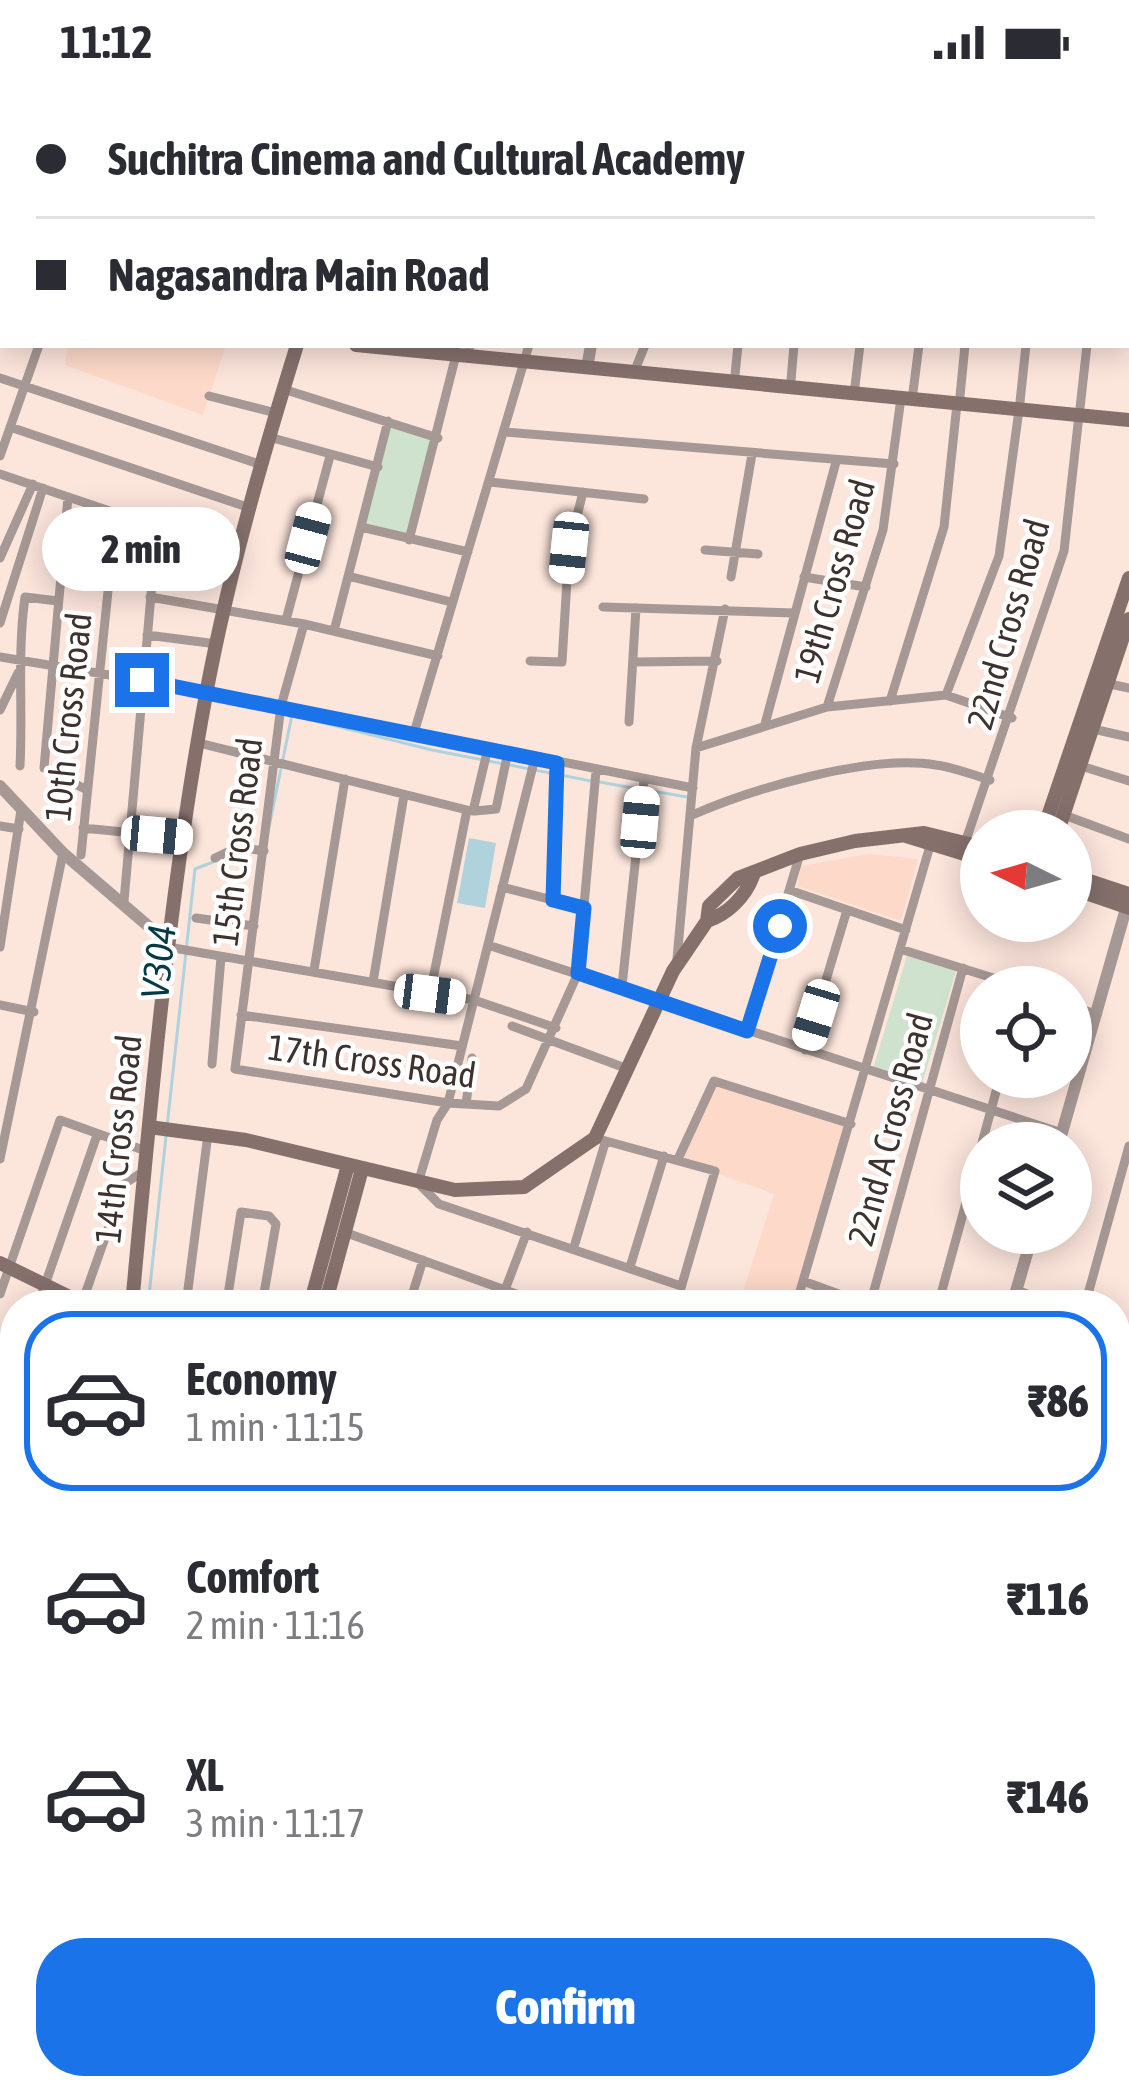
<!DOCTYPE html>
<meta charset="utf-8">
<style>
body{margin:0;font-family:"Asap Condensed",sans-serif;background:#f2f2f3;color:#2b2b33;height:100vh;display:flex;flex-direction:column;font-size:45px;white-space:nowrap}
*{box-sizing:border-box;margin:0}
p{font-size:39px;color:#7c7c81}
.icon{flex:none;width:66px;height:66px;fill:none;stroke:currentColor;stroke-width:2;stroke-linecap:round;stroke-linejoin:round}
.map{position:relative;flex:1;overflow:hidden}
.panel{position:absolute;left:0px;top:1206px;width:1131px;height:810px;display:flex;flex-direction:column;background:#fff;border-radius:48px 48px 0 0;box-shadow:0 6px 30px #0003}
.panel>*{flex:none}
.banner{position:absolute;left:0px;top:0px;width:1131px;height:264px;box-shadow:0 6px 30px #0003;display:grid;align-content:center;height:264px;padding:0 36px;background:#fff}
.needle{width:78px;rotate:275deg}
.fabs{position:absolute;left:960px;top:726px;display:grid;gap:24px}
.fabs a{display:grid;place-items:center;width:132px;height:132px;border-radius:50%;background:#fff;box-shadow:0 6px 30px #0003;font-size:60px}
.end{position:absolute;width:54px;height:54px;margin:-27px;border:15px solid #1a73e8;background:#fff;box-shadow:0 0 0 6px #fff}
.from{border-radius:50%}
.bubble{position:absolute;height:84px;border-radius:42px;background:#fff;box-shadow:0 6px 30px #0003;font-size:39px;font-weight:800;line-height:84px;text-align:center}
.car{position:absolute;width:36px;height:72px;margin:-36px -18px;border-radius:15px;box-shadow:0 0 9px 3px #0007;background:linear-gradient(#fff 24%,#345 0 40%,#fff 0 76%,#345 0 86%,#fff 0)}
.banner b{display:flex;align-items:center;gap:42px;height:114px;font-size:45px}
.banner b+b{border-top:3px solid #e1e1e2}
.banner i{width:30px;height:30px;background:#2b2b33}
ul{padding:21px 0 0;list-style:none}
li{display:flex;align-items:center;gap:36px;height:180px;margin:0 24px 18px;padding:0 12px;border:6px solid transparent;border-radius:48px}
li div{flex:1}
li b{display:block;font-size:45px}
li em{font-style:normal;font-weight:800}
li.active{border-color:#1a73e8}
li>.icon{width:108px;height:108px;stroke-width:1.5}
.primary-button{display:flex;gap:24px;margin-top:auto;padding:24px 36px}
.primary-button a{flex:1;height:138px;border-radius:48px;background:#1a73e8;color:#fff;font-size:48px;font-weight:800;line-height:138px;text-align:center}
.status{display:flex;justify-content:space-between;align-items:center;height:84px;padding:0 60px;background:#fff;direction:ltr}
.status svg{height:33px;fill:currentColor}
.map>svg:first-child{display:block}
</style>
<div class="status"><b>11:12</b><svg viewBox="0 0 49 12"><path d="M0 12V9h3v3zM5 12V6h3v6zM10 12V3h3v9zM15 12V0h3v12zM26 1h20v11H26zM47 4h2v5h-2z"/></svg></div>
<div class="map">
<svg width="1129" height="2016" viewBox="0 0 1129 2016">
<rect width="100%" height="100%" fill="#fce5db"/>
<path fill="#fdd9c9" d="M68,261H226L203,331L65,281Z
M869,770L918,775L901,837L797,802L801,782Z
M710,999L851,1040L797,1221L743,1208L774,1110L678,1075Z
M502,2001H592L587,2016H522Z"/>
<path fill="#cee2cd" d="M390,338L438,354L409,456L361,443Z
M907,872L956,887L922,1000L873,985Z"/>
<path fill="#afd2dd" d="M469,754L496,759L485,824L457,819Z"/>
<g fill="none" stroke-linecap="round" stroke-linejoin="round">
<path stroke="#afd2dd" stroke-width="3" d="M600,698L638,705
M647,706L687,713
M268,748L292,631L432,666L591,697
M167,1043L195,785L213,778
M148,1221L166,1052
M0,1741L15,1689
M10,1972L15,1982
M26,2001L34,2016"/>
<path stroke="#a69894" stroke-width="9" d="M162,0L173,3
M312,0L325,3
M31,3L32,0
M94,3V0
M192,3V0
M436,3V0
M498,3V0
M558,3L559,0
M703,3V0
M765,3V0
M824,3V0
M888,3V0
M948,3V0
M992,3V0
M1053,3V0
M1114,3V0
M0,22L3,23
M0,55L3,56
M0,112H3
M0,141H3
M469,265L470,261
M637,281L645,261
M735,291L738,261
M0,294L262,381
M791,296L794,261
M855,302L860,261
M283,305L438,354
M913,308L919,261
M209,312L276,329
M960,312L965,261
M1020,318L1026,261
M1080,324L1087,261
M10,343L250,424
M505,348L894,380
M269,353L378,383
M0,372L39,261
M0,390L237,470
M490,398L644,415
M68,413L44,684L87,706
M361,443L468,468
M409,456L456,271
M705,466L758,470
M0,474L33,400
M153,481L231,492
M348,492L451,518
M731,493L752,370
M804,493L866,503
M566,494L557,493L553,483L569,464
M150,513L304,540L438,572
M603,523L795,529
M286,536L330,372
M0,539L43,404
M304,540L281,622L235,985L448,1019L499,1022L526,1005L578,889L596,687
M334,547L388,337
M147,551L217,560
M0,573L207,607L693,704
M530,577L562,578L569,464L583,408
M633,578L717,577
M1105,599L1129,604
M946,611L999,472L1019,326
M890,617L944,443L957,320
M827,623L883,446L901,314
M0,626L18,589
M629,638L636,524
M765,640L836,378
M1093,645L1129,653
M414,649L529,261
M199,659L467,726
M696,664L827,623L946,611L1012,634
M535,674L448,1019L437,1036L418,1099L439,1120L681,1202
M20,682C23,625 17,570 25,513L58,517
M1081,682L1129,697
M473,727L488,664
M475,727L496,725L508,668
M1064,731L1129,755
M690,732C751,705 869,670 936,681C954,683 972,691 990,696
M0,742L19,745
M83,744L184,754
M965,759L1064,467L1079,331
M81,771L116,429
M215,774L238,763L264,767
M502,803L584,824
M792,807L906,846
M553,816L557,679
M124,817L157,443
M196,834L254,842
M488,861L1062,1049
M0,863L21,726
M168,863L474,916L556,944
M900,865L1022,903
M677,875L696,664L725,525
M314,886L345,695
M373,898L404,711
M622,902L644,696
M430,910L467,726
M0,921L34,928
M1071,921L1097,931
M241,931L462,962
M512,942L628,985
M747,947L800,770
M805,966L847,826
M212,980L221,873
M466,1020L472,974
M595,1054L715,1087L676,1221
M982,1059L1000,993
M0,1075L63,769
M678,1075L714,997L851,1040
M344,1148L547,1221
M574,1163L605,1059
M630,1183L664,1072
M803,1197L869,1221
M505,1206L527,1148
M1016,1206L1059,1221
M0,1210L60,1036L146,1067
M82,1219L124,1100L144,1087
M38,1221L97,1051
M186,1221L208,1050
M261,1221L228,1211L241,1128L269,1132L276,1140L262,1221
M409,1221L423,1176
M796,1221L932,755
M870,1221L963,884
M938,1221L981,1064
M1085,1221L1129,1062
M1116,1240L1129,1245
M1116,1302L1129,1307
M0,1322L15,1285
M1116,1373L1129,1377
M0,1398L15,1356
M0,1436L15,1440
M1116,1462L1129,1466
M0,1566L15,1510
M1116,1714L1129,1677
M0,1719L15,1671
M0,1768L15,1723
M1116,1778L1129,1782
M0,1812L15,1814
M1116,1834L1129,1838
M0,1849L15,1851
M0,1884L15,1886
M1116,1891L1129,1896
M0,1946L15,1973
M1116,1950L1129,1955
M0,1996L12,2016
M31,2001L40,2016
M59,2001L73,2016
M354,2001L375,2016
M957,2001L1005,2016
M770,2009L792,2016
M113,2016L117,2001
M149,2016L153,2001
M190,2016L196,2001L227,2016
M326,2016L330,2001
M591,2016L596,2001
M659,2016L663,2001
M716,2016L720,2001
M1073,2016L1080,2001"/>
<path stroke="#a69894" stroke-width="12" d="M628,3V0
M587,284L591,261
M0,702L63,769L168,859
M1059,1059L1129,814
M1012,1221L1033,1149
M0,1659L15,1663"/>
<path stroke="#85706c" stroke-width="14" d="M0,224L3,225
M356,261L1129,336
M1043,747L1129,494
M1058,747L1129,535
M906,752L981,775
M1071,791L1129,810
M1071,804L1129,824
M707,837C728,830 745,813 753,792
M149,1043L246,1056L455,1106L524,1103L595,1054L673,887L707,837L709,822L738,794L800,770L855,757L924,749L981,763
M0,1179L86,1221
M132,1221C151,1015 169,808 207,605C229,489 262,374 297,261
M310,1221L348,1081
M325,1221L362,1085
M463,2001L483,2016
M486,2001L507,2016"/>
</g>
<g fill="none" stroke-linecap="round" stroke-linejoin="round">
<path stroke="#1a73e8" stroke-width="15" d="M142,596L557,679L553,816L584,824L578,889L747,947L780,842"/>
</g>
<g text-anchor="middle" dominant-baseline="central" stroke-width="9" stroke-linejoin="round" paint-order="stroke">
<g font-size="36" fill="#3d322d" stroke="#fff">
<text transform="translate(834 497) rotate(-74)">19th Cross Road</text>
<text transform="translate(1008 540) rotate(-74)">22nd Cross Road</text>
<text transform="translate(68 633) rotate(-84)">10th Cross Road</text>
<text transform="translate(237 758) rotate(-83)">15th Cross Road</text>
<text transform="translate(372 977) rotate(8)">17th Cross Road</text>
<text transform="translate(890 1045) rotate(-75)">22nd A Cross Road</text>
<text transform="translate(118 1055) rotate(-84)">14th Cross Road</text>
</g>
<g font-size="39" font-style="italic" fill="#053b48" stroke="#fff">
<text transform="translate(158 878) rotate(-84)">V304</text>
</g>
</g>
</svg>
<div class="fabs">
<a><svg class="needle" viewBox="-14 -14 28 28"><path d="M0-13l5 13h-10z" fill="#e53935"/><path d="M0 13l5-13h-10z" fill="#7c7c81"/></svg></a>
<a><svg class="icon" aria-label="locate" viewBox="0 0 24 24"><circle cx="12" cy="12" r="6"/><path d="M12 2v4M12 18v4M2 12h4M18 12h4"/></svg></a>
<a><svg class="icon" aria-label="layers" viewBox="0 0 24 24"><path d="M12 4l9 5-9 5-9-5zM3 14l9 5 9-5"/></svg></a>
</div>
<i class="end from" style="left:780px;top:842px"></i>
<i class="end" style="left:142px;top:596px"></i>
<div class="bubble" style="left:42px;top:423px;width:198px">2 min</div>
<i class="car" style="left:308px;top:454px;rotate:15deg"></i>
<i class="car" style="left:569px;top:464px;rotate:186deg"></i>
<i class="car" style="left:640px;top:738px;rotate:5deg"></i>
<i class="car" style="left:157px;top:751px;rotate:95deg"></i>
<i class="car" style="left:430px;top:910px;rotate:97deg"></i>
<i class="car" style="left:816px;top:931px;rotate:197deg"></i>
<div class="banner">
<b><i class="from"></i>Suchitra Cinema and Cultural Academy</b>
<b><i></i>Nagasandra Main Road</b>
</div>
<section class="panel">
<ul>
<li class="active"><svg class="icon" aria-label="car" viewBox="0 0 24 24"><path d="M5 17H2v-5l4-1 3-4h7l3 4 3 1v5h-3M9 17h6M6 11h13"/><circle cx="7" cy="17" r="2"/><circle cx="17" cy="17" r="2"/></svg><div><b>Economy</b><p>1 min · 11:15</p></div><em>₹86</em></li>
<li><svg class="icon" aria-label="car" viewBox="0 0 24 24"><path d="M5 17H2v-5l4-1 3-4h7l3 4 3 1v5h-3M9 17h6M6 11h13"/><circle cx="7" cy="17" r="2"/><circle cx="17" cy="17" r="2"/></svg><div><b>Comfort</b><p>2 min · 11:16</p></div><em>₹116</em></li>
<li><svg class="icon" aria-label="car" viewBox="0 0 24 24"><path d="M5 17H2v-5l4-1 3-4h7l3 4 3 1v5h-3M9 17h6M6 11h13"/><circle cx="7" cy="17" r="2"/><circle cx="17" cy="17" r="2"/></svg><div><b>XL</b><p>3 min · 11:17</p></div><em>₹146</em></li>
</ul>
<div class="primary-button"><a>Confirm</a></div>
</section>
</div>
